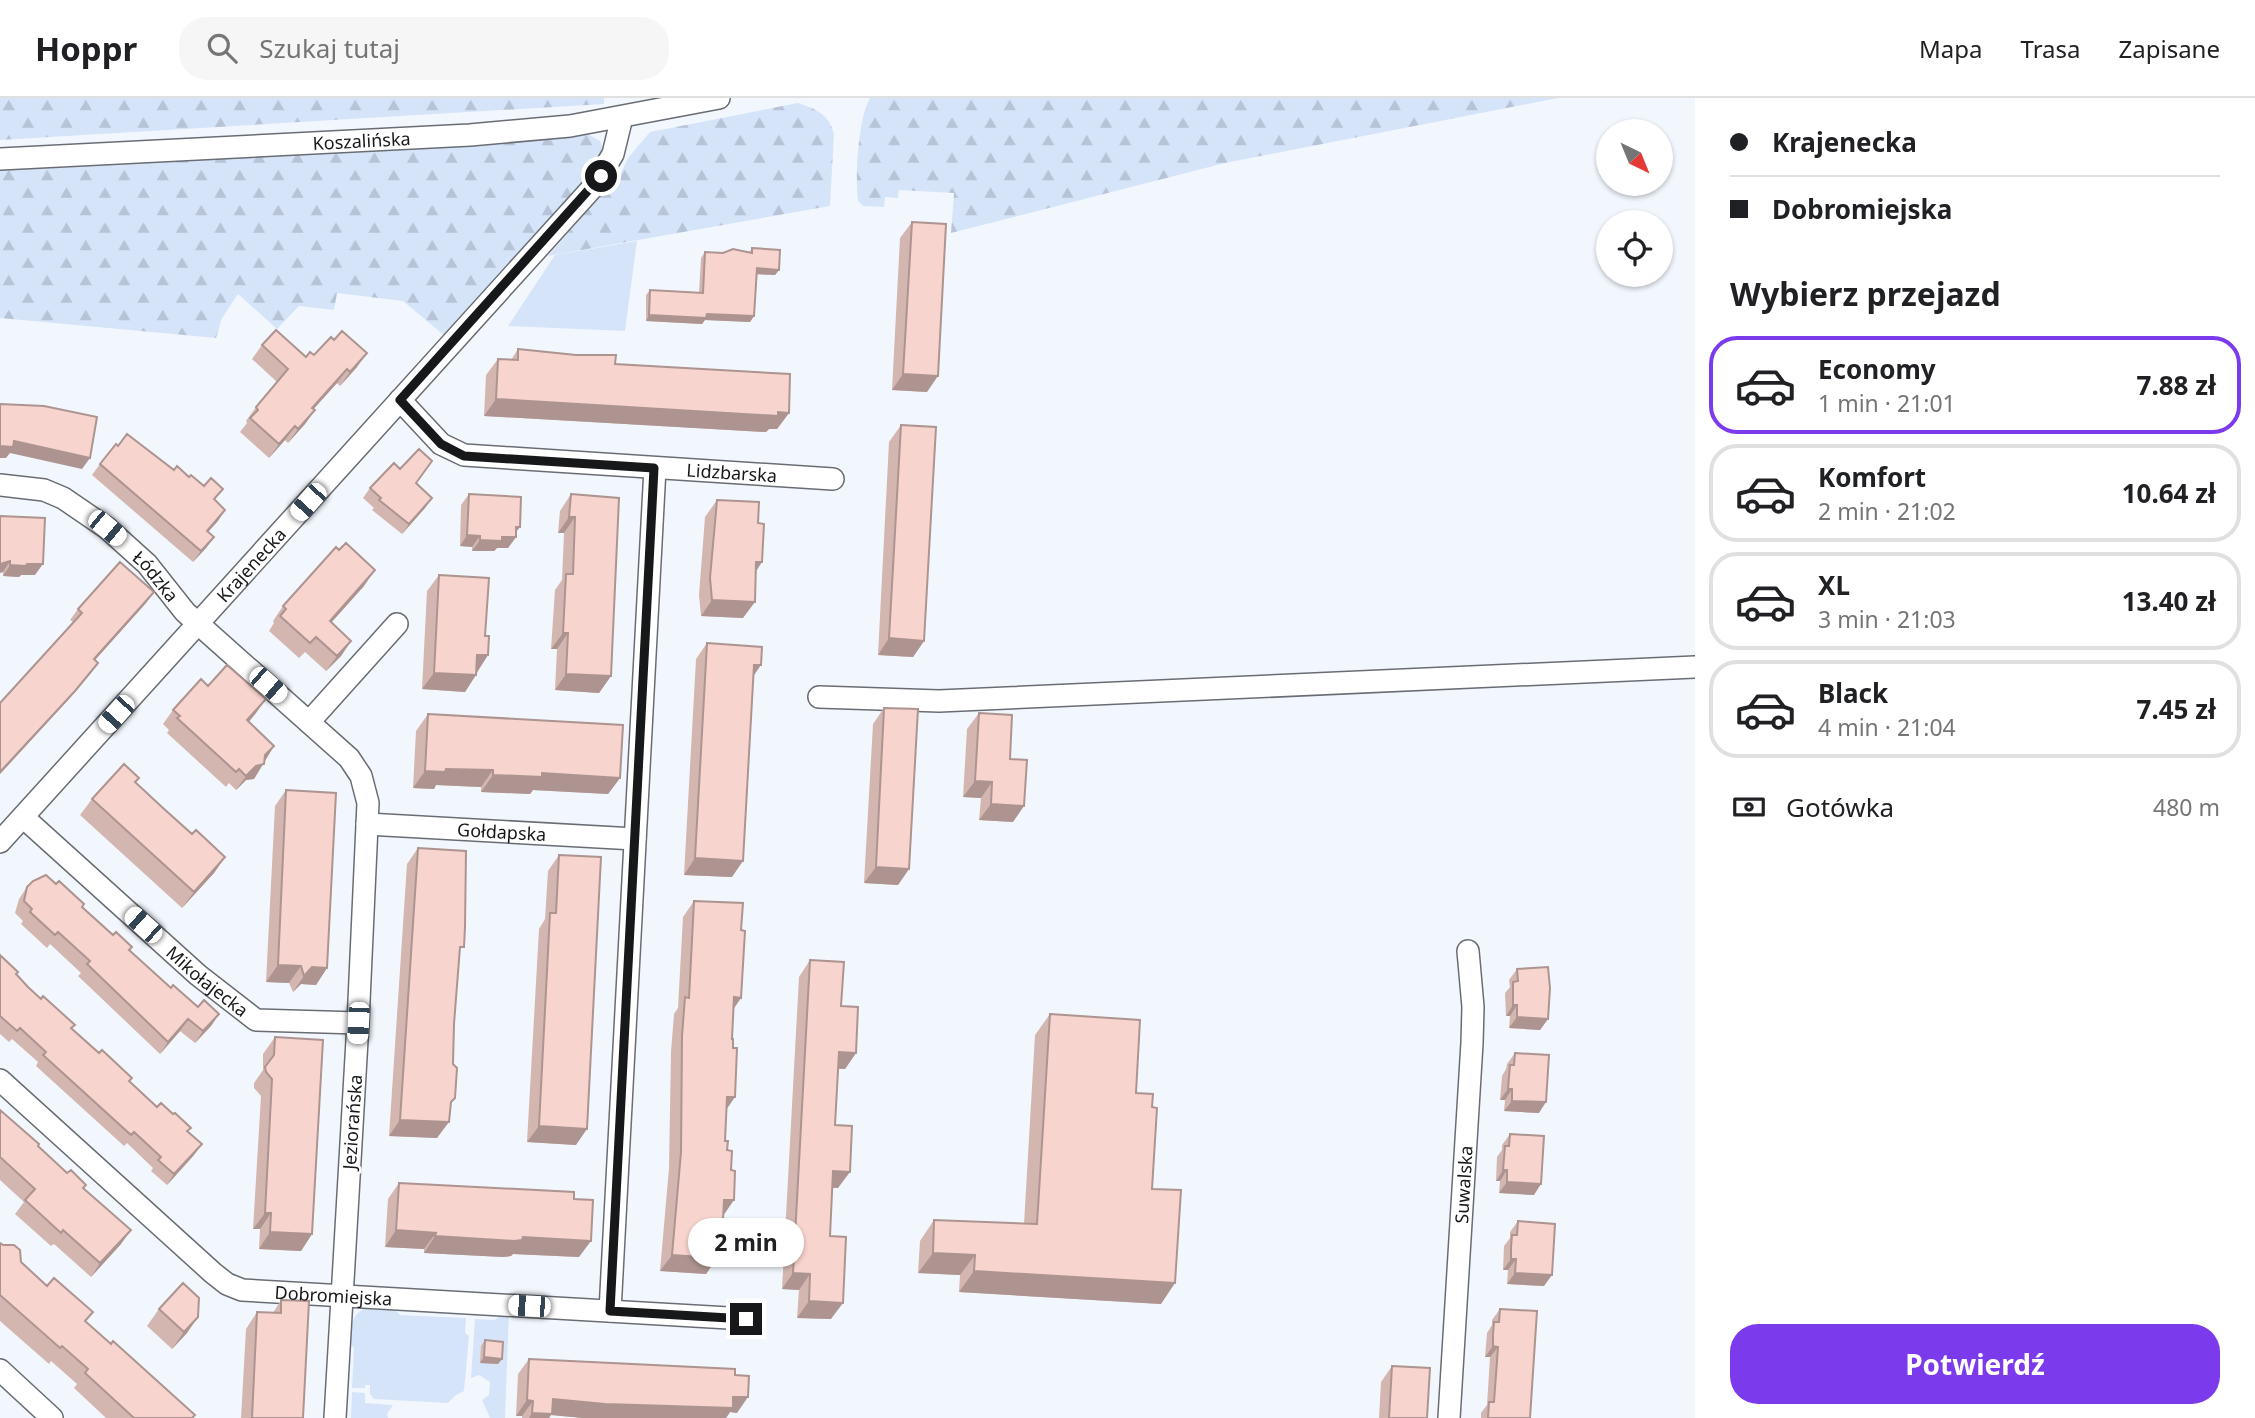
<!DOCTYPE html>
<html lang="pl">
<meta charset="utf-8">
<style>
body{margin:0;font-family:"Noto Sans",sans-serif;background:#f6f6f6;color:#202124;height:100vh;display:flex;flex-direction:column;font-size:26px;white-space:nowrap}
*{box-sizing:border-box;margin:0}
p{font-size:23px;color:#757577}
.icon{flex:none;width:38px;height:38px;fill:none;stroke:currentColor;stroke-width:2;stroke-linecap:round;stroke-linejoin:round}
.map{position:relative;flex:1;overflow:hidden}
.panel{display:flex;flex-direction:column;background:#fff;width:560px}
.panel>*{flex:none}
.hud{display:grid;align-content:center;height:154px;padding:0 35px;background:#fff}
.needle{width:46px;rotate:137deg}
.controls{position:absolute;left:1596px;top:21px;display:grid;gap:14px}
.controls a{display:grid;place-items:center;width:77px;height:77px;border-radius:50%;background:#fff;box-shadow:0 2px 5px #0004;font-size:35px}
.end{position:absolute;width:32px;height:32px;margin:-16px;border:9px solid #16181a;background:#fff;box-shadow:0 0 0 4px #fff}
.from{border-radius:50%}
.bubble{position:absolute;height:49px;border-radius:24px;background:#fff;box-shadow:0 2px 5px #0004;font-size:23px;font-weight:700;line-height:49px;text-align:center}
.car{position:absolute;width:21px;height:42px;margin:-21px -10px;border-radius:9px;box-shadow:0 0 5px 2px #0007;background:linear-gradient(#fff 24%,#345 0 40%,#fff 0 76%,#345 0 86%,#fff 0)}
.hud b{display:flex;align-items:center;gap:24px;height:66px;font-size:26px}
.hud b+b{border-top:2px solid #e0e0e0}
.hud i{width:18px;height:18px;background:#202124}
ul{padding:0;list-style:none}
li{display:flex;align-items:center;gap:21px;height:98px;margin:0 14px 10px;padding:0 21px;border:4px solid #e0e0e0;border-radius:28px}
li div{flex:1}
li b{display:block;font-size:26px}
li em{font-style:normal;font-weight:700}
li.selected{border-color:#7c3aed}
li>.icon{width:63px;height:63px;stroke-width:1.5}
h2{padding:0 35px;font-size:32px;line-height:84px}
.pay{display:flex;align-items:center;gap:18px;height:77px;padding:0 35px;font-size:26px}
.pay p{margin-inline-start:auto}
.cta{display:flex;gap:14px;margin-top:auto;padding:14px 35px}
.cta a{flex:1;height:80px;border-radius:28px;background:#7c3aed;color:#fff;font-size:28px;font-weight:700;line-height:80px;text-align:center}
header{display:flex;align-items:center;gap:42px;box-sizing:border-box;height:98px;padding:0 35px;background:#fff;border-bottom:2px solid #e0e0e0}
header strong{font-size:33px}
nav{display:flex;gap:38px;margin-inline-start:auto;font-size:24px}
.search{width:490px;height:63px;background:#f6f6f6;display:flex;align-items:center;gap:18px;box-sizing:border-box;padding:0 24px;border-radius:28px;color:#757577;font-size:26px}
main{display:flex;flex:1;min-height:0}
.map>svg:first-child{display:block}
</style>
<header>
<strong>Hoppr</strong>
<div class="search"><svg class="icon" aria-label="search" viewBox="0 0 24 24"><circle cx="10" cy="10" r="6"/><path d="M15 15l6 6"/></svg>Szukaj tutaj</div>
<nav><a>Mapa</a><a>Trasa</a><a>Zapisane</a></nav>
</header>
<main>
<div class="map">
<svg width="1695" height="1320" viewBox="0 0 1695 1320">
<defs>
<pattern id="forest-firs" width="22" height="20" patternUnits="userSpaceOnUse" patternTransform="scale(1.75)"><rect width="22" height="20" fill="#d6e4fa"/><path d="M5 1l3.5 6h-7zM16 11l3.5 6h-7z" fill="#b7c3d6"/></pattern>
</defs>
<rect width="100%" height="100%" fill="#f2f7fe"/>
<path fill="#d6e4fa" d="M637,143L625,233L508,228L555,157Z
M364,1211L396,1213L400,1217L466,1220L465,1235L469,1238L464,1293L456,1297L448,1305L374,1301L370,1296V1287H365V1290H352L354,1251L351,1246C352,1232 349,1218 364,1211Z
M503,1215H509L505,1320H490L482,1302L489,1297L490,1284L479,1277L471,1280L475,1221L495,1222Z
M352,1294L365,1295V1305L393,1307L387,1316L388,1320H351Z"/>
<path fill="url(#forest-firs)" d="M0,0H604V6L0,42Z
M870,0H1558L1225,65L951,135L954,95L899,92L898,100L885,99L884,109L863,108L858,103C855,78 858,21 870,0Z
M798,5C816,11 829,16 834,36L830,108L548,158L622,73L628,60L650,34Z
M586,35L600,43L605,54L601,63L446,239L403,203L337,195L334,212L299,208L277,231L238,196L222,220L216,240L0,220V71Z"/>
<g fill="none" stroke-linecap="round" stroke-linejoin="round">
<defs>
<g id="minor">
<path id="s1" d="M0,61L470,37L570,28L719,0"/>
<path id="s2" d="M400,302L441,346L464,357L833,381"/>
<path id="s3" d="M0,387L44,392L63,400L107,430L147,466L185,514L349,660L361,678L368,705L358,925L335,1320"/>
<path d="M819,599L939,603L1695,569"/>
<path d="M309,624L397,526"/>
<path id="s4" d="M23,719L198,877L256,922L358,925"/>
<path id="s5" d="M367,726L635,741"/>
<path id="s6" d="M0,744L594,88L613,56L622,19"/>
<path id="s7" d="M0,982L213,1175L227,1186L242,1192L746,1221"/>
<path d="M610,1213L655,370"/>
<path d="M0,1272L52,1320"/>
<path id="s8" d="M1449,1320L1472,945L1473,909L1468,853"/>
</g>
</defs>
<use href="#minor" stroke="#696d73" stroke-width="24"/>
<use href="#minor" stroke="#fff" stroke-width="21"/>
</g>
<path fill="#d4b6b0" d="M912,124L927,294L892,292L900,140Z
M752,150L779,172L775,177L756,176L754,218L750,224L705,222L702,226L646,223V197L650,192L699,195L701,160L705,154L723,155H749Z
M334,242L357,269L340,288L337,285L313,311L315,312L305,326L288,345L285,342L269,360L240,334L247,325L246,323L256,309L277,284L252,261L262,247L306,259L314,257Z
M518,251L615,266L789,315L777,331H769L766,334L484,318L486,277L498,261L511,262Z
M901,327L924,543L913,559L878,557L889,344Z
M118,348L174,372L215,402L225,412L208,434L214,439L206,450L193,464L92,377L100,366Z
M416,385L425,410L402,436L372,412L374,410L363,400L370,390Z
M469,396L520,429L516,434V439L508,450H497L494,453H472V449L460,448L461,407Z
M571,396L611,578L599,595L555,592L557,551H551L555,492L562,482L564,435H558L560,413Z
M717,402L743,520L701,518L699,497L705,419Z
M0,418L35,477H21L19,479L3,478Z
M439,477L485,538L488,557L465,594L422,591L427,493Z
M364,488L331,525L351,543L341,558L326,573L305,554L299,560L269,533L274,525L273,523L283,508Z
M146,505L95,562L90,576L67,603L0,676V605L73,524L70,522L78,511Z
M707,545L754,577L732,779L684,777L696,561Z
M208,588L256,615L249,624L274,648L254,681L246,682L236,692L229,685L226,689L167,635L169,632L163,626L173,612Z
M884,610L909,771L898,787L864,785L873,626Z
M979,615L1013,724L979,722L981,700L963,699L967,631Z
M428,616L620,680L608,696L533,692L530,696L481,694V689L436,687L434,691L413,690L416,633Z
M135,684L192,736L225,759L214,775L182,810L80,717L92,701Z
M286,692L327,870L316,887L301,886L293,894L289,885L266,884L275,708Z
M418,750L459,855L454,926L451,1006L437,1040L389,1038L407,766Z
M559,757L576,1047L527,1044L539,831L545,821L548,773Z
M27,789L82,809L171,890L198,909L219,916L211,928L195,945L180,933L160,956L78,878L81,875L50,846L47,850L21,826L23,823L15,815L19,801Z
M694,803L741,832V900L733,911L726,1012L723,1121L719,1127L717,1160L706,1176L660,1173L669,1070L671,954L674,916L678,910L683,819Z
M0,857L16,877L72,931L157,1009L188,1034L194,1057L167,1087L151,1073L153,1070L127,1045L124,1048L36,968L38,964L12,941L9,944L0,936Z
M810,862L841,908L856,955L845,971H838L835,1027L838,1090H832L830,1138L831,1221L797,1220L799,1192L782,1191L799,879Z
M1517,871L1548,921L1540,932L1509,930L1510,918H1506L1505,895L1510,889L1509,882Z
M1050,916L1152,1009V1091L1161,1206L959,1194L960,1177L918,1175L920,1143L934,1122L1024,1126L1035,937Z
M275,939L312,1136L301,1153L259,1151L260,1131H253L261,998L254,990V985L263,972V956Z
M1515,955L1539,1015L1504,1013L1505,1002H1500L1502,978L1506,971L1507,966Z
M0,1012L83,1091L121,1146L91,1179L54,1146L51,1148L15,1116L24,1104L0,1082Z
M1510,1036L1534,1097L1499,1095L1500,1083H1496L1497,1059L1502,1052V1047Z
M399,1085L574,1101L579,1159L513,1156L511,1158L503,1159L424,1155V1151L385,1149L388,1101Z
M1518,1123L1544,1188L1507,1186L1508,1172H1503L1504,1148L1510,1140V1134Z
M0,1145L86,1224L193,1320H106L74,1290L77,1286L51,1263L49,1266L0,1223Z
M281,1202L303,1320H241L246,1231L257,1214L273,1215Z
M159,1211L187,1235L172,1251L147,1228Z
M1500,1211L1530,1320H1481V1315L1487,1307L1490,1259H1485L1487,1235L1492,1227V1222Z
M485,1242L502,1261L498,1266L480,1265L481,1248Z
M529,1261L735,1277L737,1315L730,1314L726,1320H583L551,1317L549,1320H522V1318H516L518,1276Z
M1392,1268L1427,1320H1379L1381,1284Z"/>
<path fill="#ad9490" d="M757,170L779,172L775,177L753,176Z
M707,216L754,218L750,224L705,222L702,226L646,223L649,217Z
M367,255L357,269L340,288L350,274Z
M347,271L337,285L302,324L312,310Z
M903,276L938,278L927,294L892,292Z
M496,301L778,314L789,315L777,331H769L766,334L484,318Z
M315,312L305,326L288,345L298,331Z
M295,328L285,342L269,360L279,346Z
M14,343L90,360L82,371L10,355L6,360H0V348Z
M432,400L425,410L402,436L409,426Z
M225,412L218,423L199,444L207,433Z
M569,419H575L564,435H558Z
M516,429H520L512,439H516L508,450H497L494,453H472L480,442L502,439Z
M467,437L480,438L472,449L460,448Z
M214,439L206,450L193,464L201,453Z
M10,463L3,474L0,475V466Z
M756,464H762L751,481Z
M27,466H43L35,477H21L19,479L3,478L10,467Z
M375,472L364,488L319,538L330,523Z
M154,494L146,505L86,572L94,561Z
M712,502L755,504L743,520L701,518Z
M563,535H568L557,551H551Z
M889,540L924,543L913,559L878,557Z
M351,543L341,558L326,573L337,558Z
M477,557H488L477,574Z
M98,565L90,576L67,603L0,676V674Z
M754,567H761L750,583Z
M434,575L476,577L465,594L422,591Z
M566,576L611,578L599,595L555,592Z
M266,601L256,615L237,637L247,622Z
M274,648L254,681L246,682L236,692L246,678Z
M446,671L493,672L481,689L436,687L434,691L413,690L425,673Z
M542,675L620,680L608,696L533,692L530,696L481,694L493,677Z
M975,683L992,684L981,700L963,699Z
M991,706L1024,708L1013,724L979,722Z
M225,759L214,775L182,810L194,794Z
M695,760L743,763L732,779L684,777Z
M876,769L909,771L898,787L864,785Z
M278,867L301,868L289,885L266,884Z
M312,869L327,870L316,887L301,886L293,894L304,878Z
M734,899L741,900L730,916Z
M1513,907H1517L1510,918H1506Z
M219,916L211,928L195,945L203,933Z
M1517,919L1548,921L1540,932L1509,930Z
M188,921L180,933L160,956L168,944Z
M839,954L856,955L845,971L828,970Z
M1508,991H1512L1505,1002H1500Z
M727,999H735L724,1015Z
M1512,1003L1546,1004L1539,1015L1504,1013Z
M400,1022L449,1024L437,1040L389,1038Z
M539,1028L587,1031L576,1047L527,1044Z
M202,1046L194,1057L167,1087L174,1076Z
M1503,1072H1507L1500,1083H1496Z
M833,1073L850,1074L838,1090L822,1089Z
M1507,1084L1541,1086L1534,1097L1499,1095Z
M724,1102H734L723,1118Z
M265,1115H271L260,1131H253Z
M131,1132L121,1146L91,1179L100,1165Z
M396,1132L436,1135L424,1151L385,1149Z
M270,1134L312,1136L301,1153L259,1151Z
M435,1138L523,1139L591,1143L579,1159L513,1156L511,1158L503,1159L424,1155Z
M933,1155L975,1157L960,1177L918,1175Z
M672,1157L717,1160L706,1176L660,1173Z
M1511,1161H1516L1508,1172H1503Z
M974,1173L1175,1185L1161,1206L959,1194Z
M793,1175L810,1176L799,1192L782,1191Z
M1515,1175L1552,1177L1544,1188L1507,1186Z
M809,1203L843,1205L831,1221L797,1220Z
M198,1219L187,1235L172,1251L184,1234Z
M1493,1248L1498,1249L1490,1259H1485Z
M484,1259L502,1261L498,1266L480,1265Z
M733,1299H748L737,1315L730,1314L726,1320H583L551,1317L549,1320H529L532,1315L553,1301Z
M527,1302L533,1303L522,1318H516Z"/>
<path fill="#f7d4cd" stroke="#ad9490" stroke-width="2" d="M912,124L946,126L938,278L903,276Z
M752,150L780,152L779,172L757,170L754,218L707,216L706,220L649,217L650,192L703,195L705,154L723,155L733,151L752,155Z
M276,232L306,259L310,254L314,257L331,239L334,242L342,233L367,255L350,274L347,271L312,310L315,312L298,331L295,328L279,346L250,320L258,312L256,309L288,271L262,247Z
M518,251L576,257H616L615,266L790,276L789,315L778,314V318L496,301L498,261L518,262Z
M0,306L44,308L97,319L90,360L14,343L13,349L0,348Z
M901,327L936,329L924,543L889,540Z
M127,336L174,372L177,368L189,379L191,377L204,388L211,380L223,391L214,401L225,412L207,433L214,439L201,453L100,366L116,346L118,348Z
M419,351L432,363L416,385L432,400L409,426L379,402L381,400L370,390L394,365L400,371Z
M469,396L521,399L520,429H516V439H502V443L480,442V438L467,437Z
M571,396L619,400L611,578L566,576L568,535H563L566,476H573L575,419H569Z
M717,402L759,404L758,425L764,426L762,464H756L755,504L712,502L710,480Z
M0,418L45,420L43,466H27L26,468L10,467V463L0,466Z
M346,445L375,472L330,523L351,543L337,558L316,539L310,545L280,518L286,511L283,508L336,449L339,452Z
M120,464L154,494L94,561L98,565L75,593L0,674V605L82,515L78,511Z
M439,477L489,480L485,538H489L488,557H477L476,577L434,575Z
M707,545L762,549L761,567H754L743,763L695,760Z
M227,567L266,601L247,622L274,648L265,657L264,666L256,668L246,678L239,671L236,674L177,620L180,618L173,612L201,581L208,588Z
M884,610L918,611L909,771L876,769Z
M979,615L1012,617L1010,661L1027,662L1024,708L991,706L992,684L975,683Z
M428,616L623,627L620,680L542,675V679L493,677V672L446,671L445,674L425,673Z
M124,666L139,680L135,684L163,710L192,736L196,732L225,759L194,794L92,701Z
M286,692L336,695L327,870L312,869L304,878L301,868L278,867Z
M418,750L466,753L465,829L464,849H460L454,926L453,966L457,970L455,1000L451,1004L449,1024L400,1022Z
M559,757L601,759L587,1031L539,1028L550,815H556Z
M46,777L56,786L59,783L84,806L82,809L113,837L116,834L132,849L129,852L171,890L173,887L198,909L204,902L219,916L203,933L188,921L168,944L87,866L90,863L58,834L55,837L30,814L32,811L24,803L27,789L33,783Z
M694,803L743,805L741,832L745,833L741,900L734,899L732,941H733V950H737L735,999H727L725,1043H728L727,1052L732,1053L731,1072L735,1073L734,1102H724L723,1121H720L717,1160L672,1157L681,1054L682,938L685,899L689,900Z
M0,857L18,874L16,876L28,889L41,901L43,898L75,927L71,930L99,955L102,952L132,980L129,983L157,1009L161,1005L173,1016L175,1015L191,1030L187,1033L202,1046L174,1076L158,1062L161,1059L134,1034L131,1037L43,957L46,954L20,930L17,933L0,918Z
M810,862L844,864L841,908L858,909L856,955L839,954L835,1027L852,1028L850,1074L833,1073L830,1138L846,1139L843,1205L809,1203L810,1176L793,1175Z
M1548,869L1550,890L1548,921L1517,919V907H1513V884L1518,883L1517,871Z
M1050,916L1140,922L1136,995L1153,996L1152,1009L1157,1010L1152,1091L1181,1092L1175,1185L974,1173L975,1157L933,1155L934,1122L1037,1126Z
M275,939L323,942L312,1136L270,1134L271,1115H265L272,981L266,974L265,969L274,957Z
M1515,955L1549,957L1546,1004L1512,1003V991H1508L1510,967H1514Z
M0,1012L39,1046L38,1048L67,1075L71,1072L86,1087L83,1090L131,1132L100,1165L63,1132L61,1135L25,1102L35,1091L0,1059Z
M1510,1036L1544,1038L1541,1086L1507,1084V1072H1503L1505,1048H1509Z
M399,1085L574,1094V1101L593,1102L591,1143L523,1139L522,1142L514,1143L435,1138L436,1135L396,1132Z
M1518,1123L1555,1126L1552,1177L1515,1175L1516,1161H1511V1149L1512,1137H1517Z
M0,1145L3,1147H14L20,1152L21,1164L47,1188L54,1180L93,1214L85,1223L111,1246L113,1243L195,1317L192,1320H134L85,1275L88,1271L62,1248L60,1250L0,1197Z
M183,1185L199,1200L198,1219L184,1234L159,1211Z
M281,1202L309,1203L303,1320H252L257,1214L281,1215Z
M1500,1211L1537,1213L1530,1320H1488L1489,1304H1494L1498,1249L1493,1248V1236L1494,1224H1499Z
M485,1242L503,1244L502,1261L484,1259Z
M529,1261L735,1271V1277L749,1278L748,1299H733V1310L605,1306L553,1301L552,1316L532,1315L533,1303L527,1302Z
M1392,1268L1430,1270L1427,1320H1389Z"/>
<g fill="none" stroke-linecap="round" stroke-linejoin="round">
<path stroke="#16181a" stroke-width="9" d="M601,78L400,302L441,346L464,358L654,370L610,1213L746,1221"/>
</g>
<g text-anchor="middle" dominant-baseline="central" stroke-width="5" stroke-linejoin="round" paint-order="stroke">
<g font-size="18" fill="#16181a" stroke="#fff">
<text stroke="none"><textPath href="#s1" startOffset="362">Koszalińska</textPath></text>
<text stroke="none"><textPath href="#s2" startOffset="354">Lidzbarska</textPath></text>
<text stroke="none"><textPath href="#s6" startOffset="374">Krajenecka</textPath></text>
<text stroke="none"><textPath href="#s3" startOffset="187">Łódzka</textPath></text>
<text stroke="none"><textPath href="#s5" startOffset="135">Gołdapska</textPath></text>
<text stroke="none"><textPath href="#s4" startOffset="247">Mikołajecka</textPath></text>
<text transform="translate(352 1024) rotate(-86)">Jeziorańska</text>
<text stroke="none"><textPath href="#s8" startOffset="234">Suwalska</textPath></text>
<text stroke="none"><textPath href="#s7" startOffset="413">Dobromiejska</textPath></text>
</g>
</g>
</svg>
<div class="controls">
<a><svg class="needle" viewBox="-14 -14 28 28"><path d="M0-13l5 13h-10z" fill="#e53935"/><path d="M0 13l5-13h-10z" fill="#757577"/></svg></a>
<a><svg class="icon" aria-label="locate" viewBox="0 0 24 24"><circle cx="12" cy="12" r="6"/><path d="M12 2v4M12 18v4M2 12h4M18 12h4"/></svg></a>
</div>
<i class="end from" style="left:601px;top:78px"></i>
<i class="end" style="left:746px;top:1221px"></i>
<div class="bubble" style="left:688px;top:1120px;width:116px">2 min</div>
<i class="car" style="left:308px;top:404px;rotate:222deg"></i>
<i class="car" style="left:107px;top:430px;rotate:130deg"></i>
<i class="car" style="left:268px;top:587px;rotate:131deg"></i>
<i class="car" style="left:116px;top:616px;rotate:222deg"></i>
<i class="car" style="left:143px;top:827px;rotate:312deg"></i>
<i class="car" style="left:358px;top:925px;rotate:183deg"></i>
<i class="car" style="left:529px;top:1208px;rotate:273deg"></i>
</div>
<section class="panel">
<div class="hud">
<b><i class="from"></i>Krajenecka</b>
<b><i></i>Dobromiejska</b>
</div>
<h2>Wybierz przejazd</h2>
<ul>
<li class="selected"><svg class="icon" aria-label="car" viewBox="0 0 24 24"><path d="M5 17H2v-5l4-1 3-4h7l3 4 3 1v5h-3M9 17h6M6 11h13"/><circle cx="7" cy="17" r="2"/><circle cx="17" cy="17" r="2"/></svg><div><b>Economy</b><p>1 min · 21:01</p></div><em>7.88 zł</em></li>
<li><svg class="icon" aria-label="car" viewBox="0 0 24 24"><path d="M5 17H2v-5l4-1 3-4h7l3 4 3 1v5h-3M9 17h6M6 11h13"/><circle cx="7" cy="17" r="2"/><circle cx="17" cy="17" r="2"/></svg><div><b>Komfort</b><p>2 min · 21:02</p></div><em>10.64 zł</em></li>
<li><svg class="icon" aria-label="car" viewBox="0 0 24 24"><path d="M5 17H2v-5l4-1 3-4h7l3 4 3 1v5h-3M9 17h6M6 11h13"/><circle cx="7" cy="17" r="2"/><circle cx="17" cy="17" r="2"/></svg><div><b>XL</b><p>3 min · 21:03</p></div><em>13.40 zł</em></li>
<li><svg class="icon" aria-label="car" viewBox="0 0 24 24"><path d="M5 17H2v-5l4-1 3-4h7l3 4 3 1v5h-3M9 17h6M6 11h13"/><circle cx="7" cy="17" r="2"/><circle cx="17" cy="17" r="2"/></svg><div><b>Black</b><p>4 min · 21:04</p></div><em>7.45 zł</em></li>
</ul>
<div class="pay"><svg class="icon" aria-label="cash" viewBox="0 0 24 24"><path d="M3 7h18v10H3z"/><circle cx="12" cy="12" r="2"/></svg>Gotówka<p>480 m</p></div>
<div class="cta"><a>Potwierdź</a></div>
</section>
</main>
